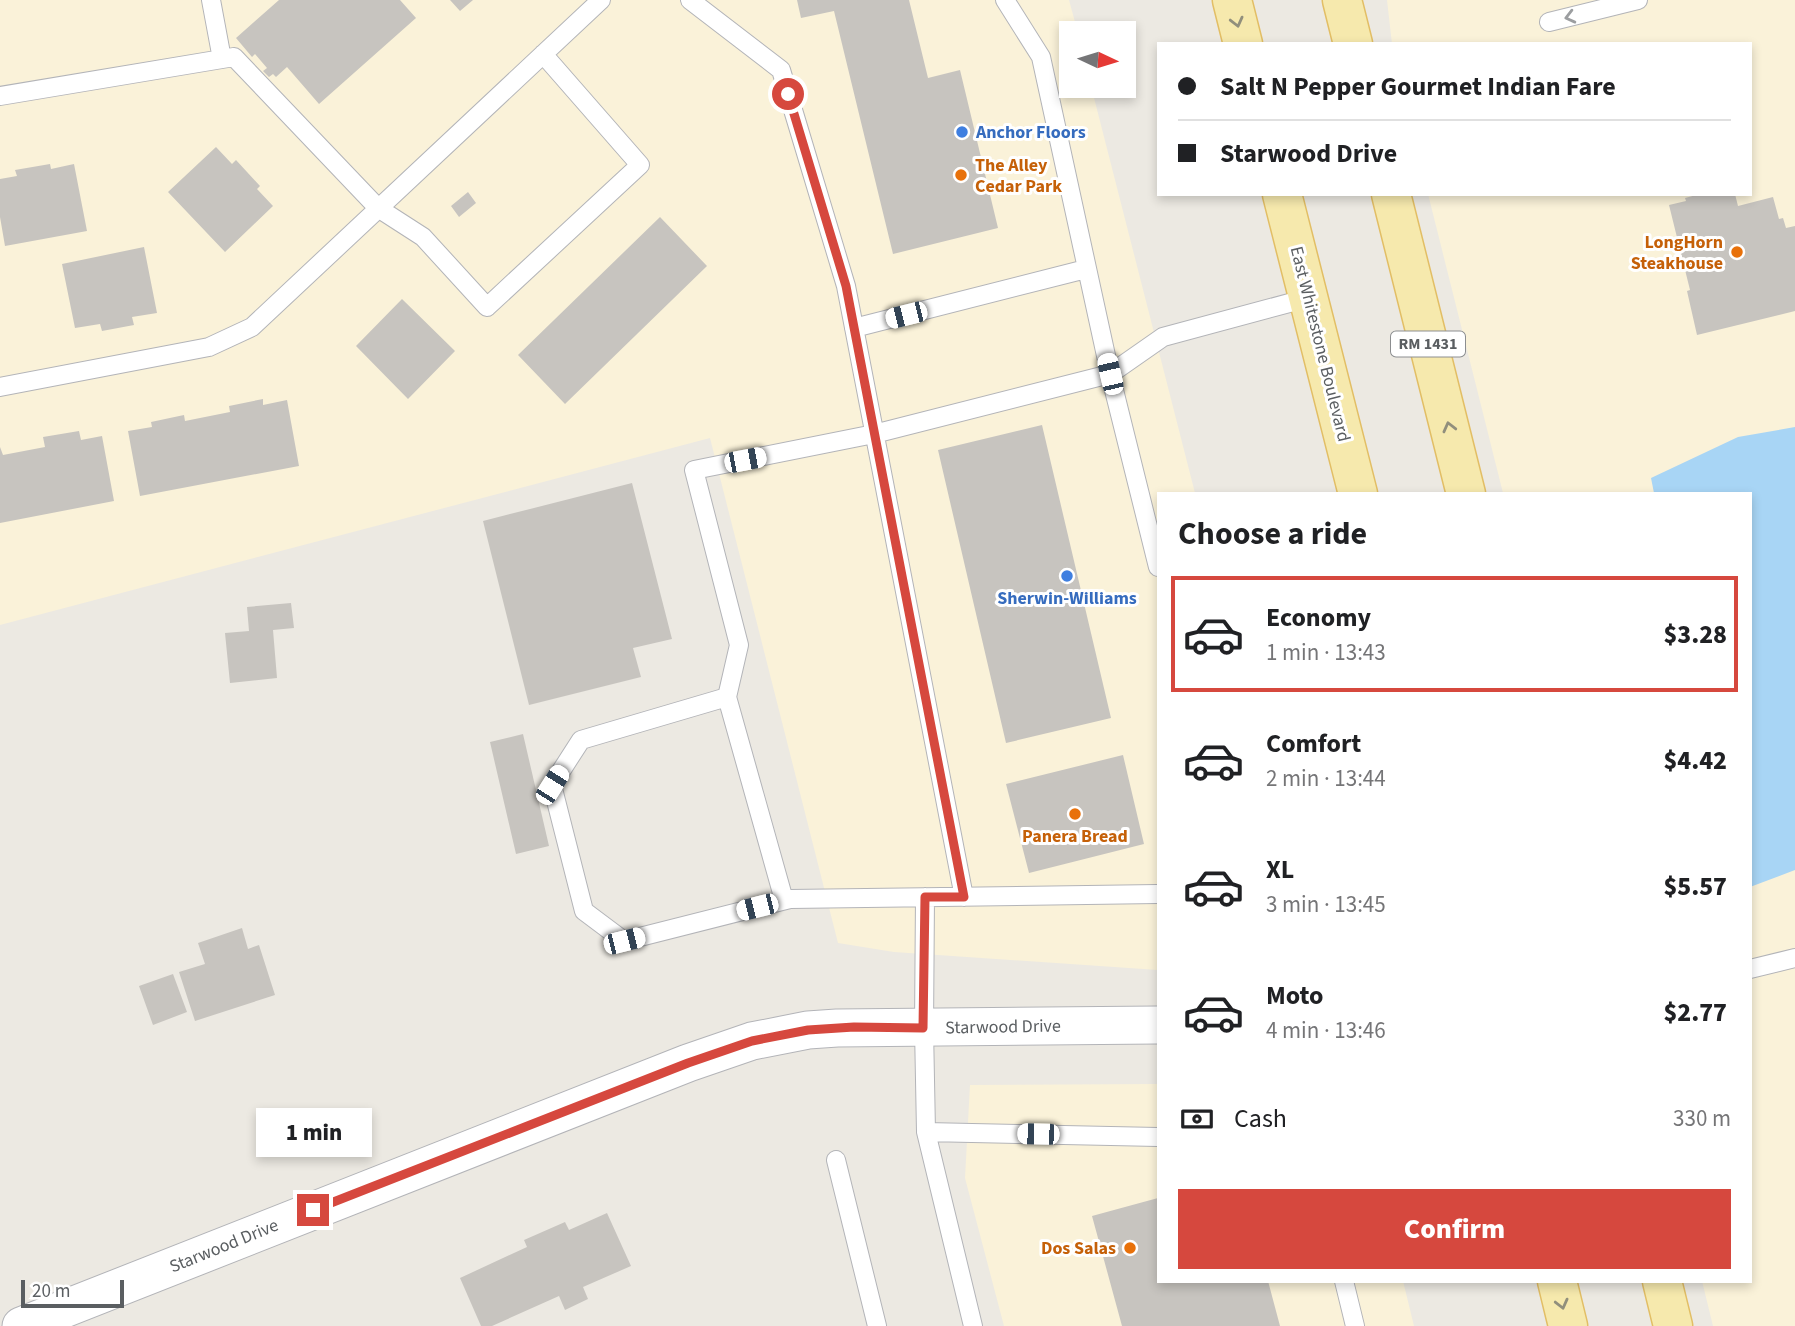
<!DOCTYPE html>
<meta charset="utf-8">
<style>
body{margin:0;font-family:"Source Sans 3",sans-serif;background:#f2f2f2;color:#202124;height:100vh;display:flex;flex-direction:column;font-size:26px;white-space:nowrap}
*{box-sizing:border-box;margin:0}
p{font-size:23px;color:#757577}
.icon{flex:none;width:38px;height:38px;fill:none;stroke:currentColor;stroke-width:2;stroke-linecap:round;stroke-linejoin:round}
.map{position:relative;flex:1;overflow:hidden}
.panel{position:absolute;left:1157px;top:492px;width:595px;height:791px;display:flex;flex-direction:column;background:#fff;border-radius:0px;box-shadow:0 4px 10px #0003}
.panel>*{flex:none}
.top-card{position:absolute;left:1157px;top:42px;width:595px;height:154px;border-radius:0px;box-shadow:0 4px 10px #0003;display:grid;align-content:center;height:154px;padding:0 21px;background:#fff}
.needle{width:46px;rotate:94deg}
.buttons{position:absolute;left:1059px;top:21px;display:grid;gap:14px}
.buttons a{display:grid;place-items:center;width:77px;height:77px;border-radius:0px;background:#fff;box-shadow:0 4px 10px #0003;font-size:35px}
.scale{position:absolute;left:21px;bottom:18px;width:103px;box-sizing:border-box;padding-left:7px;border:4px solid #5a5e61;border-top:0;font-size:19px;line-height:24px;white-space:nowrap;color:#5a5e61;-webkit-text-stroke:5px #fff;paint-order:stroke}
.end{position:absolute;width:32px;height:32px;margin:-16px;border:9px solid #d6483e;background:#fff;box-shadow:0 0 0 4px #fff}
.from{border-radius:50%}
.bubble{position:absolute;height:49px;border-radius:0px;background:#fff;box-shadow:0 4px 10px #0003;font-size:23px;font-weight:800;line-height:49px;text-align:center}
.car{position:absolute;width:21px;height:42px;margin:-21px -10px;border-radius:9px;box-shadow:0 0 5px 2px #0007;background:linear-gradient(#fff 24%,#345 0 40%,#fff 0 76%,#345 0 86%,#fff 0)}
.top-card b{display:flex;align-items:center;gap:24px;height:66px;font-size:26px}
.top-card b+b{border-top:2px solid #e0e0e0}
.top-card i{width:18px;height:18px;background:#202124}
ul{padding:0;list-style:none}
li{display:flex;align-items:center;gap:21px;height:116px;margin:0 14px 10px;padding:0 7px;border:4px solid transparent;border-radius:0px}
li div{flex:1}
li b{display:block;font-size:26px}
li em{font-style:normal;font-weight:800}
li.current{border-color:#d6483e}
li>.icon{width:63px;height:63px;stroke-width:1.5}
h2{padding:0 21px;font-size:32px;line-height:84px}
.pay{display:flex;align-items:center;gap:18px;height:77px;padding:0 21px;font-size:26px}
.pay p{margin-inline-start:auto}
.primary-button{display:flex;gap:14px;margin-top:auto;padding:14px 21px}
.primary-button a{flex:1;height:80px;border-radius:0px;background:#d6483e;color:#fff;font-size:28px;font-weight:800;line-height:80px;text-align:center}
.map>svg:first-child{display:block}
</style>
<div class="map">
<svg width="1795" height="1326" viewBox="0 0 1795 1326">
<rect width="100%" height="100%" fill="#ece9e2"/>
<path fill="#faf2d9" d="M0,0H1069L1078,33H1071V86H1091L1195,493L1158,494V970L894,952L838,943L710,438L0,625Z
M1387,0H1795V1326H1713L1702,1281H1750V494L1503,493L1428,194H1750V44H1392Z
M1158,1084V1281H1403L1414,1326H1004L965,1178L970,1085Z"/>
<path fill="#a8d5f5" d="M1795,427V870L1750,887V494L1654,493L1651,478L1738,437Z"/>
<path fill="#c7c4bf" d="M279,0H400L416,18L319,104L287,67L276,77L273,74L269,77L263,71L267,68L255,54L252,57L236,38Z
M450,0H473L460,11Z
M797,0H909L928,78L960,70L998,228L893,254L834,11L801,18Z
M216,147L232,164L236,160L260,186L257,189L273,206L225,252L168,192Z
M50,164L51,169L74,164L87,231L5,246L0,217V179L17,176L15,170Z
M468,192L476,203L459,217L451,206Z
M1700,194H1735L1738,206L1773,197L1779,219L1783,218L1786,228L1795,226V311L1697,335L1687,291L1690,290L1669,205L1686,201L1685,198Z
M660,217L707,266L565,404L518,355Z
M144,247L157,313L132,317L134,325L102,331L100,324L75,328L62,264Z
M402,299L455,351L408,399L356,346Z
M263,399V405L287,400L299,466L140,496L128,431L152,427L151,422L184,415L185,421L230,412L229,406Z
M1042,425L1111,718L1006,743L938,450Z
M79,431L81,440L102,436L114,501L0,523V447L3,455L45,447L43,437Z
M632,483L672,639L633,648L641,677L529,705L483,521Z
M291,603L294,628L273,630L277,678L230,683L225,633L249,631L247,607Z
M523,734L549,846L516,854L490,742Z
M1123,755L1144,844L1029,873L1006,784Z
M242,928L248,949L259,945L275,995L195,1021L179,972L205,964L198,943Z
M173,974L187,1012L153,1025L139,986Z
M1158,1198V1281H1268L1280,1326H1122L1092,1216Z
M607,1213L631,1266L583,1287L588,1299L565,1310L559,1296L492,1326H481L460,1278L527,1247L524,1240L565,1222L569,1230Z"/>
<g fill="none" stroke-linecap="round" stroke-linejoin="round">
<defs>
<path id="lane" d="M211,0L222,59
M690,0L781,70L846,286L964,897
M1005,0L1041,57L1110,374L1163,337L1308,298
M1549,22L1638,0
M0,96L234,57L378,208L423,237L487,307L640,165L543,54
M854,328L1086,269
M0,387L209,347L252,327L601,0
M1158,567L1110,374L874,434L694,470L739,645L727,697L581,740L552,785L584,911L624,941L790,899L1158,894
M727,697L784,900
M925,897L924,1028L926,1132L973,1326
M1750,969L1795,958
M926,1132L1158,1137
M836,1160L877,1326
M1344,1281L1355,1326"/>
<path id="street" d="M21,1326L688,1063L752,1041L808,1030L837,1028L1158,1025"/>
<path id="primary" d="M1232,0L1243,44
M1342,0L1353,44
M1282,194L1358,494
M1391,194L1466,494
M1557,1281L1568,1326
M1662,1281L1673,1326"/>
</defs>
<use href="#lane" stroke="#b3b4b8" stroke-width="20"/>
<use href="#street" stroke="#b3b4b8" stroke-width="39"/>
<use href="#primary" stroke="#e2be65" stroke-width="41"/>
<use href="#lane" stroke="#fff" stroke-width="18"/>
<use href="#street" stroke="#fff" stroke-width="37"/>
<use href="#primary" stroke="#f6e9ad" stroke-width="38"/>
</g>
<defs><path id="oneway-chevron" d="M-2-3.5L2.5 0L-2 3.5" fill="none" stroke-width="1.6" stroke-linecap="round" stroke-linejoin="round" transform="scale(1.75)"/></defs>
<use stroke="#9c9ea0" href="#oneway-chevron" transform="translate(1570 17) rotate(166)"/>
<g stroke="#918f7c">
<use href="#oneway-chevron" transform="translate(1237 22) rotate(76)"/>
<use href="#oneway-chevron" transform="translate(1449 427) rotate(-104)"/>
<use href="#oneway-chevron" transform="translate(1562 1304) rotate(76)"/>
</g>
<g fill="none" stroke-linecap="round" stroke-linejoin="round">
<path stroke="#d6483e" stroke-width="9" d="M313,1210L688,1063L752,1041L808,1030L854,1027L923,1028L925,897H964L846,286L788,94"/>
</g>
<g fill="#3f7fe0" stroke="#fff" stroke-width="2.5">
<circle cx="962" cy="132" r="7"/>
<circle cx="1067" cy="576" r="7"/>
</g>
<g fill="#e8710a" stroke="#fff" stroke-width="2.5">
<circle cx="961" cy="175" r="7"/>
<circle cx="1737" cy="252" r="7"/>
<circle cx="1075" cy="814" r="7"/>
<circle cx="1130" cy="1248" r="7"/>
</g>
<g text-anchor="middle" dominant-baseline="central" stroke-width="6" stroke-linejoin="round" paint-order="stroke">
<rect fill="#fff" stroke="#8c8e90" stroke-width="2" x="1391" y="331.5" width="74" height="25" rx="5"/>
<g font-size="16" font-weight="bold" fill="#5a5e61">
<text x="1428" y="344">RM 1431</text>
</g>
<g font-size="18" font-weight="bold" fill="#366cbe" stroke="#fff" text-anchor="start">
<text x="976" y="132">Anchor Floors</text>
<text x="1067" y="598" text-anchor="middle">Sherwin-Williams</text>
</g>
<g font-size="18" font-weight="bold" fill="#c56008" stroke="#fff" text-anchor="end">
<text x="975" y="165" text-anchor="start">The Alley<tspan x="975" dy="21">Cedar Park</tspan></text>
<text x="1723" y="242">LongHorn<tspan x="1723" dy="21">Steakhouse</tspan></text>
<text x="1075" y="836" text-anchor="middle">Panera Bread</text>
<text x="1116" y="1248">Dos Salas</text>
</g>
<g font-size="18" fill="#5a5e61" stroke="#fff">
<text transform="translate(1320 344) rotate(76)">East Whitestone Boulevard</text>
<text transform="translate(1003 1027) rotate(-1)">Starwood Drive</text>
<text transform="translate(224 1246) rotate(-22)">Starwood Drive</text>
</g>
</g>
</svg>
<div class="buttons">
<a><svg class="needle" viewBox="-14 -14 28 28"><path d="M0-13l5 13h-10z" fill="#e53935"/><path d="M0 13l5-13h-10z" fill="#757577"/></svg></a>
</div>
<div class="scale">20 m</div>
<i class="end from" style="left:788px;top:94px"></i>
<i class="end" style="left:313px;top:1210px"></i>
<div class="bubble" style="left:256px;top:1108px;width:116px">1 min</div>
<i class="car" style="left:906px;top:315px;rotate:256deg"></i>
<i class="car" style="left:1110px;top:374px;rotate:347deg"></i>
<i class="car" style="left:745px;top:460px;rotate:79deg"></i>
<i class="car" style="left:552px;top:785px;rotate:32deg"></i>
<i class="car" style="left:757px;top:907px;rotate:256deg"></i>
<i class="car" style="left:624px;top:941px;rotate:76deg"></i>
<i class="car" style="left:1038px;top:1134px;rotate:271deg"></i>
<div class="top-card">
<b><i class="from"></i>Salt N Pepper Gourmet Indian Fare</b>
<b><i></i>Starwood Drive</b>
</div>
<section class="panel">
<h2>Choose a ride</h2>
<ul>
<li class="current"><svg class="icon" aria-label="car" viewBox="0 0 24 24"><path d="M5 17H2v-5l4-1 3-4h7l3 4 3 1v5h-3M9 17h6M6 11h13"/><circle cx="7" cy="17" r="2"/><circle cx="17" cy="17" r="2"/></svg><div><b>Economy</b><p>1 min · 13:43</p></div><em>$3.28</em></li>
<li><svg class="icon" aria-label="car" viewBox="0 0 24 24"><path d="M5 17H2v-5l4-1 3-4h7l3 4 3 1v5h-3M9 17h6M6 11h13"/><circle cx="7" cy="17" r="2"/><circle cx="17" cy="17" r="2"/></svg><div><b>Comfort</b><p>2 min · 13:44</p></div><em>$4.42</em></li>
<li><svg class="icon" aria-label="car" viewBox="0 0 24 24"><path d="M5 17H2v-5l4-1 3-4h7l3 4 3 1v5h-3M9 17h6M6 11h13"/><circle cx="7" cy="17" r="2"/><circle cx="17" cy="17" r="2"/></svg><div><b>XL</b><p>3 min · 13:45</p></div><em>$5.57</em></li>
<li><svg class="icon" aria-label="car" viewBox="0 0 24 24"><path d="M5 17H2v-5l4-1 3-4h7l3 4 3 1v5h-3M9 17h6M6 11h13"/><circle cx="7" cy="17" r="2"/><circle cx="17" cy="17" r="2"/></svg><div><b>Moto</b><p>4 min · 13:46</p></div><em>$2.77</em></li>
</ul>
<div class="pay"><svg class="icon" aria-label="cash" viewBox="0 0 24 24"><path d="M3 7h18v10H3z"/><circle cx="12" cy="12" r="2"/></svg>Cash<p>330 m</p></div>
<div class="primary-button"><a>Confirm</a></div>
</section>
</div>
